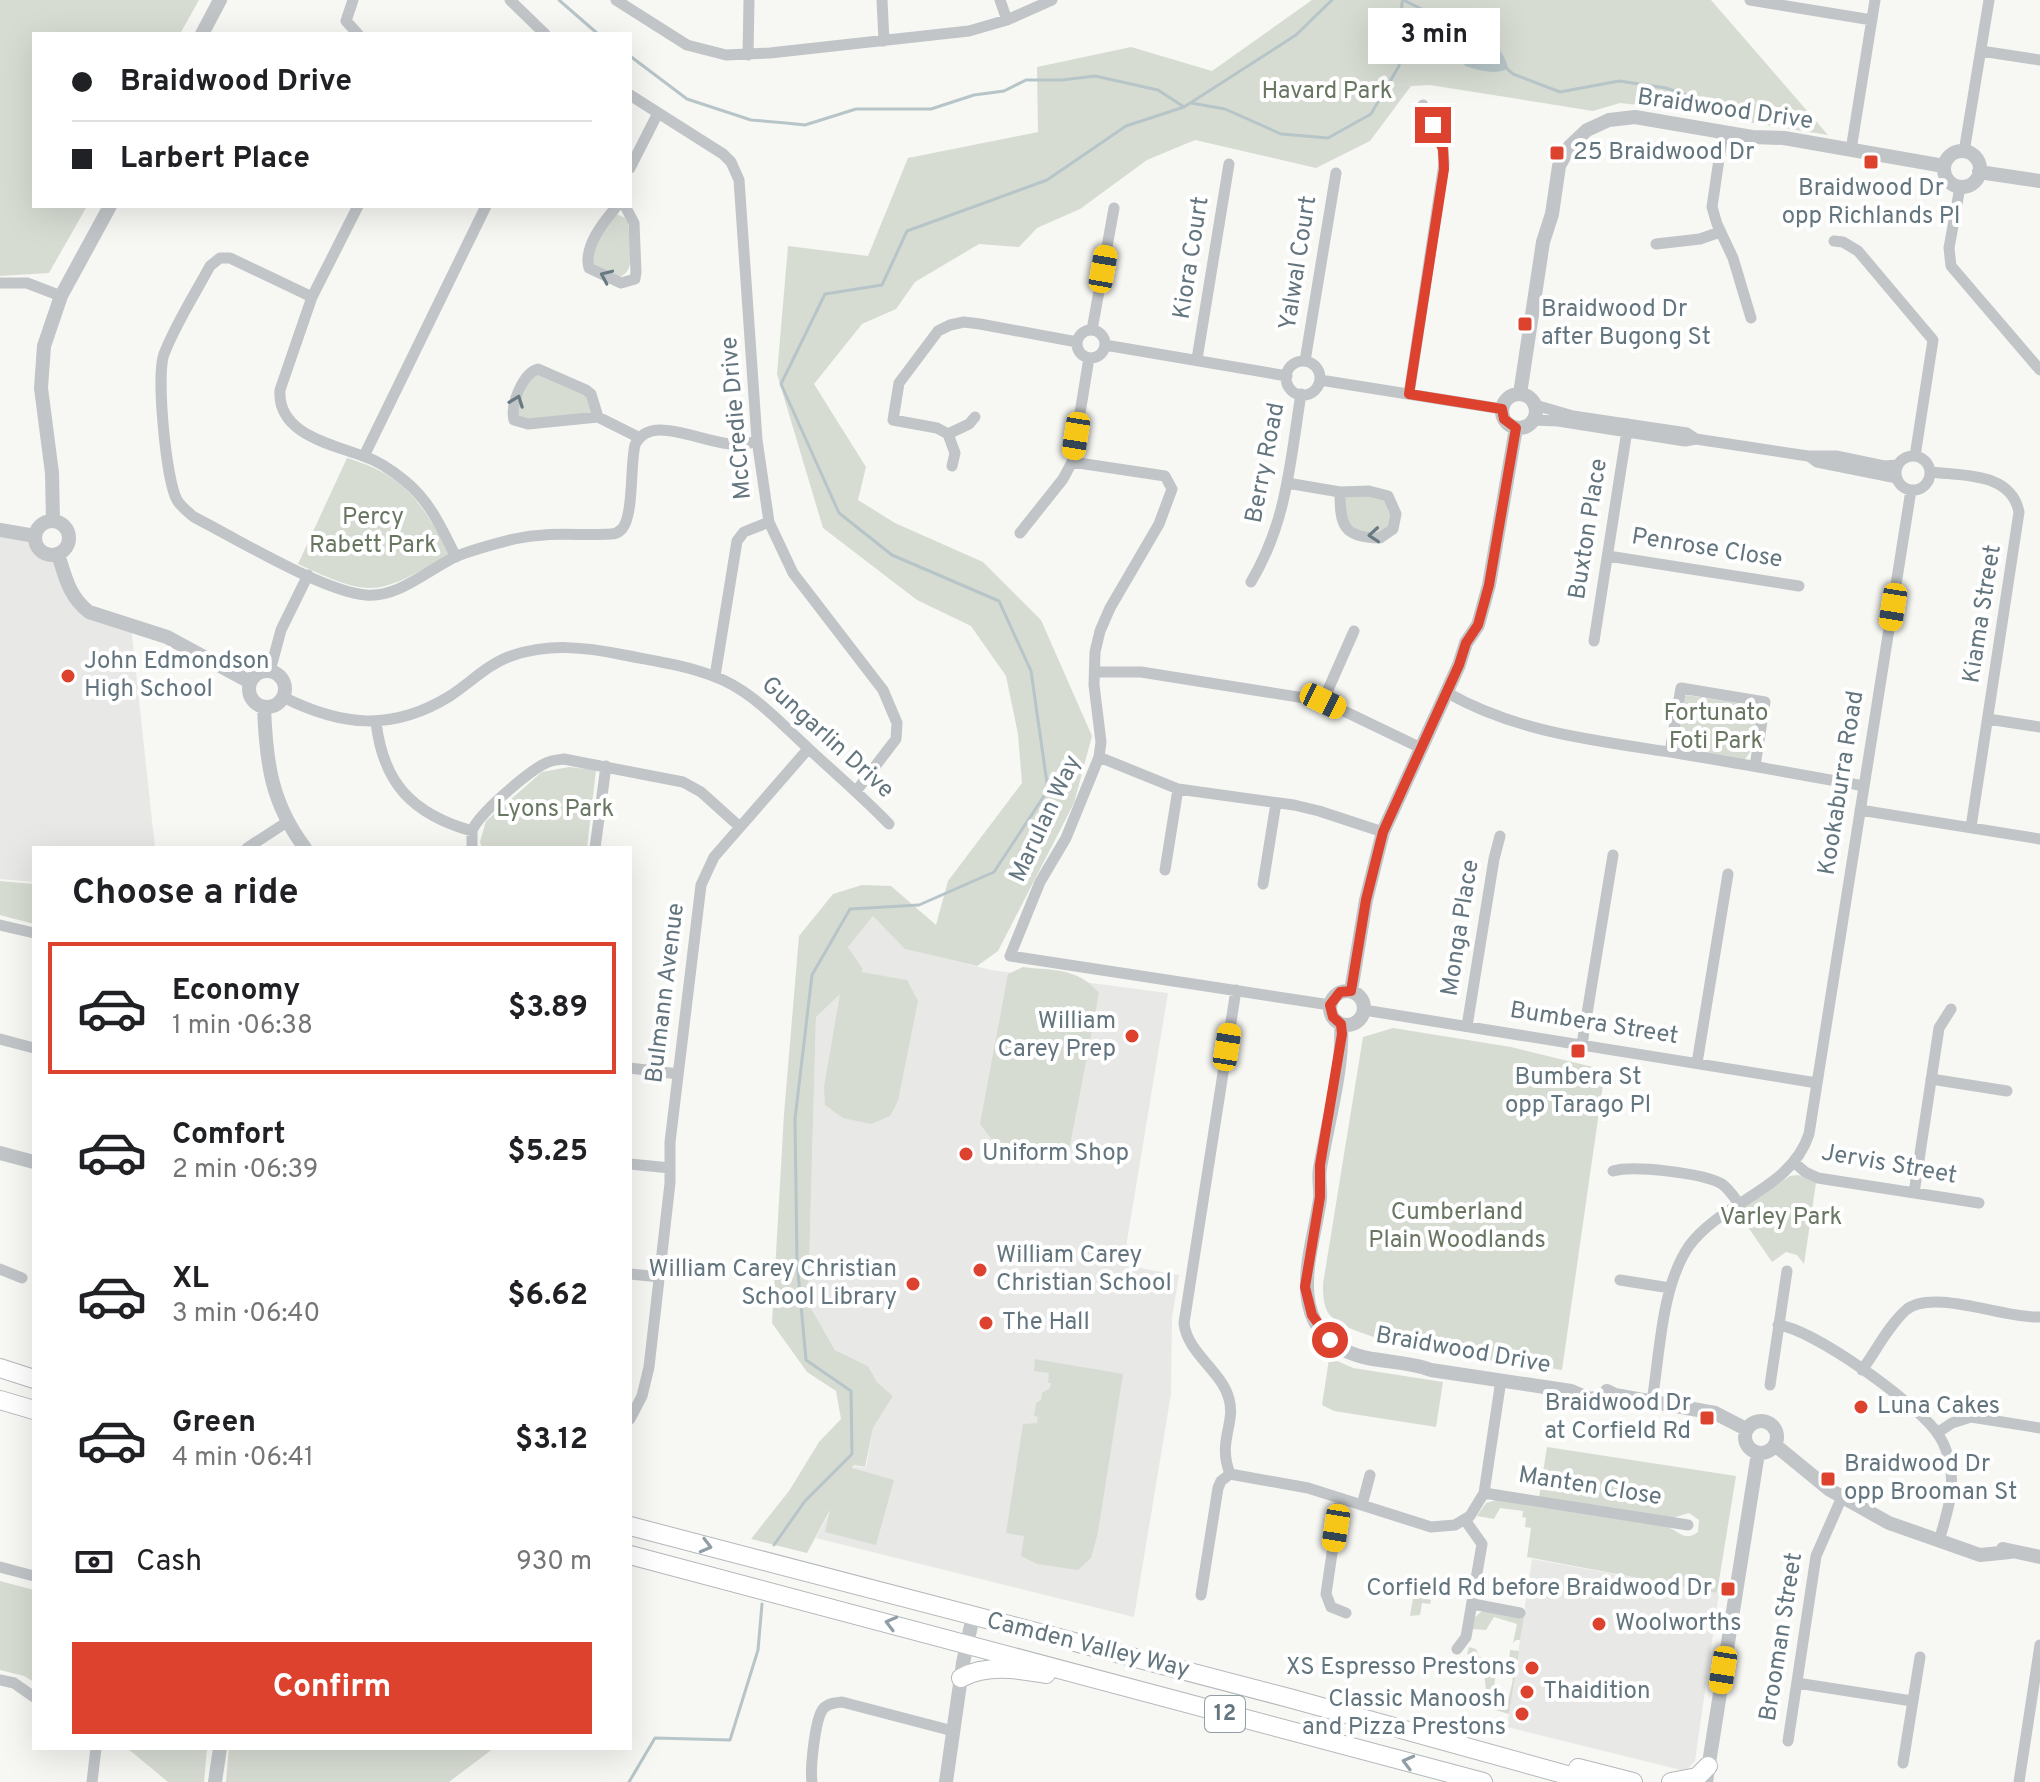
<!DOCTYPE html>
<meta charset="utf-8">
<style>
body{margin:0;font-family:Overpass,sans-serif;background:#f2f2f2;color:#202124;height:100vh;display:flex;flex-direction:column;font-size:30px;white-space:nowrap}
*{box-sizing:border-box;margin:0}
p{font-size:26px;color:#757577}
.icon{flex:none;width:44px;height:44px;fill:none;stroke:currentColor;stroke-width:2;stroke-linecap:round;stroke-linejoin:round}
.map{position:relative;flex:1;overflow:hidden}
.drawer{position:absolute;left:32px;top:846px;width:600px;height:904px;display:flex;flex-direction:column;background:#fff;border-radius:0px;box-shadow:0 8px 32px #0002}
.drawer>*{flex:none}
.top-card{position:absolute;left:32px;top:32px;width:600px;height:176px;border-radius:0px;box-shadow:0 8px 32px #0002;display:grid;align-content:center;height:176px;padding:0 40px;background:#fff}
.end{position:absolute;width:36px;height:36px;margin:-18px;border:10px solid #dd422e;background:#fff;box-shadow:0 0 0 4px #fff}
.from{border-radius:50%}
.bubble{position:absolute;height:56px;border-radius:0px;background:#fff;box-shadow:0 8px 32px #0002;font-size:26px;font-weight:700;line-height:56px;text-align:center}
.car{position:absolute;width:24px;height:48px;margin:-24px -12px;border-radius:10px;box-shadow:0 0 6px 2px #0007;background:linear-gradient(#f5c518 24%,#345 0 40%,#f5c518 0 76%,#345 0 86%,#f5c518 0)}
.top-card b{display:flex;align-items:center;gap:28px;height:76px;font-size:30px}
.top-card b+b{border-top:2px solid #e0e0e0}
.top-card i{width:20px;height:20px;background:#202124}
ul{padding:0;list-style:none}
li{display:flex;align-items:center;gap:24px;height:132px;margin:0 16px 12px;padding:0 24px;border:4px solid transparent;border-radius:0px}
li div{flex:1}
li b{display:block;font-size:30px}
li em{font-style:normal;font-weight:700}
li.on{border-color:#dd422e}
li>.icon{width:72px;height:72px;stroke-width:1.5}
h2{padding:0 40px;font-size:36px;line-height:96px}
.pay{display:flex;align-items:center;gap:20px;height:88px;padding:0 40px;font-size:30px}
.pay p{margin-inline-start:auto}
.cta{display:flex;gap:16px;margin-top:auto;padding:16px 40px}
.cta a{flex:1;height:92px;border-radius:0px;background:#dd422e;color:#fff;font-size:32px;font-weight:700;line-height:92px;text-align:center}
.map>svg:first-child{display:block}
</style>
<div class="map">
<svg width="2040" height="1782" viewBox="0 0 2040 1782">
<rect width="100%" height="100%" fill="#f7f7f4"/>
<path fill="#e8e8e7" d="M0,530L36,542L42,551L53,555L73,597L131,626L155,848H34V882L0,879Z
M873,915L906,949L991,970L1168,993L1123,1265L1179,1275L1172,1317L1171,1394L1134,1617L816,1538L854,1466L866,1468L873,1428L893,1396L877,1382L868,1366L835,1350L808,1303L816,1017L863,969L848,947Z
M1532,1559L1719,1593L1695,1761L1685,1771L1507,1727Z"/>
<path fill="#d7dcd3" d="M0,0H199L180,34H34V206H87L49,273L0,276Z
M1312,0H1711L1828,135L1649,106L1620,103L1593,111L1430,85L1411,86L1370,141L1316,168L1195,140L1147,160L1080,209L1037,228L1019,247L979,244L915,282L896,309L862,324L814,384L866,467L858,500L895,523L983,562L1041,620L1092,736L1074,803L998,951L977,966L905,949L873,916L848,947L863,969L861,972L907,980L918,1001L898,1101L890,1116L871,1124L843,1118L825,1105L824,1087L840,994L816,1017L808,1303L835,1350L868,1366L877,1382L893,1396L873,1428L865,1467L854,1465L852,1468L894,1480L876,1545L825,1532L830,1510L807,1553L751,1539L789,1491L819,1442L841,1419L836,1391L807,1372L772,1323L784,1114L799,936L833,894L862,885L891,886L936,925L948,881L1022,783L1018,734L1006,676L971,626L917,600L823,528L777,374L788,246L868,256L908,158L1038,132L1037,67L1131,47L1212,71Z
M617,214L625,218L628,223C629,239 638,269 620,277L593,265C590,248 603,225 617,214Z
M540,372L586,394L593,414L527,421L518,416V406L533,374Z
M347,458C408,476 421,504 451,555C377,593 377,601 298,564Z
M1358,493L1384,499L1394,518L1383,533L1361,534L1346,521L1345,495Z
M1687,695L1755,706C1760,720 1755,752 1743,761L1678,750L1675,745L1684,697Z
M569,767L596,770L587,848H482L480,842L486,821L542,772Z
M0,881L34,884V924L0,915Z
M1023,967C1054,971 1077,967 1099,993L1068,1156L1051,1152L1043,1162L1030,1153L999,1149L980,1124L1008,974Z
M1393,1028L1511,1047L1605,1070L1562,1370C1516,1363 1355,1347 1329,1314C1323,1306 1323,1293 1323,1284L1363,1037Z
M1798,1175L1816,1183L1804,1264L1797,1255L1786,1252L1772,1262L1737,1211L1790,1176Z
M1316,1345L1335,1360L1353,1368L1443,1382L1436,1427L1334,1411L1322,1405L1329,1359Z
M1035,1359L1123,1374L1098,1532L1091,1558L1078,1570L1037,1564L1021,1556L1024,1536L1006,1533L1023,1424L1037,1423L1038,1417L1034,1416L1036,1403L1041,1400L1042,1393L1050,1388L1051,1383H1048L1049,1373L1034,1371Z
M1547,1447L1736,1476L1717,1593L1527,1557L1531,1528L1525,1527L1526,1518L1522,1517L1523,1511L1500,1508L1494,1519L1477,1516L1486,1503L1496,1500L1668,1527C1680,1532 1685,1542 1698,1532L1699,1520L1689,1513L1672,1518L1539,1497Z
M1416,1580H1440L1439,1586L1428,1585L1427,1599L1431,1600L1430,1604L1422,1603L1420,1615L1410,1616Z
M0,1581L34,1590V1682L24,1676L0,1670Z
M1482,1611L1524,1617L1520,1640H1516L1513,1643L1517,1624L1494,1617L1486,1630L1472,1629L1474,1618Z
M1469,1647L1476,1649L1479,1657L1509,1662L1510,1650L1519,1651L1509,1714L1467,1702L1487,1700L1484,1672L1478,1671V1665L1496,1673L1492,1702L1507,1706L1513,1679L1507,1675L1511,1671L1510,1667L1467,1654Z
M127,1748H207L204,1782H168Z
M229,1748H494L449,1782H226Z"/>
<path fill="#b7c5c8" d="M1469,34C1488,37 1504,49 1508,68C1497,76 1478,70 1465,66L1461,58L1466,36Z"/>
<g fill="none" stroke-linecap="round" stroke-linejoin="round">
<path stroke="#b7c5c8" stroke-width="3" d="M559,0L598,34
M1403,0L1459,27L1469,36
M630,56L687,99L751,120L786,123L805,125L856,109H931L974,95L1004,91L1026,80H1062L1095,76L1158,90L1184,107
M1505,67L1513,74L1560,92L1619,81L1666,88L1711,104
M1191,103L1225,109L1281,134L1328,138L1371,114L1399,66L1402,2
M774,1545L805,1501L852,1454L851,1391L806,1360L797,1261L795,1119L812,975L850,909L919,905L994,872L1048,790L1031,671L999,601L892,555L839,513L781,384L825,294L882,285L907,231L1047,180L1126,126L1184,107L1296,35L1332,0
M629,1782L655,1738L730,1740L758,1650L762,1604"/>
<defs>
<path id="primary" d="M0,1368L34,1379
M0,1400L34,1410
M630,1526L1289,1698L1592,1782
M630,1555L1483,1782
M961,1678C986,1664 1019,1669 1046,1674
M1578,1768L1633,1782
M1671,1782L1697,1777L1708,1766"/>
</defs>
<use href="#primary" stroke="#b2b8bb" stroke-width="20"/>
<path stroke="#c1c5c8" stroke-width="11" d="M353,0L346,21L358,34
M510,0L545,34
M616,0L687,45L726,55L770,53L969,31L1007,20L1052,0
M882,0L884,41
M1000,0L1007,20
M1750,0L1872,20
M1981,51L2040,60
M748,55L749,0
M630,95L723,154L731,162L739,180L757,440L769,522L793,573L883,690L897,723L896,739L857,790
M1723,132L1712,207L1717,224L1733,258L1751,318
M1851,150L1875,0
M1964,152L1989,0
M630,168L658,113
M1960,187L1949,248L1951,266L2040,370
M358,206L312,297L280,390C277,434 331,444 363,456C379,461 393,471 405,481C430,501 442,529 456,557
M617,206C604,221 583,247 589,268L621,283L635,279L636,272L634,223L625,206
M1834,241L1843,242L1858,251L1933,340L1915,456
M1656,244L1700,239L1720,232
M0,283H27L61,296
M312,297L230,258H220L210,266C195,294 176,323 164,354C156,375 166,480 177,500C181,507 188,512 194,517C235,538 324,592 366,595C398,598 428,570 455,557C474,549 494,544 514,539C549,531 578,536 611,534C616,534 619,532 622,529C634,515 630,465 635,445C653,405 724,460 757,440
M1077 344a14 14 0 1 1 28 0a14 14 0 1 1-28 0Z
M1092,330L1114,208
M1105,345L1287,376
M1197,359L1229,164
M1305,361L1336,173
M1286 378a17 17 0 1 1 34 0a17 17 0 1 1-34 0Z
M1320,380L1502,409
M1409,394L1444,163L1443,149L1423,105
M1535,405L1573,416L1687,433L1696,439
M598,417L591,394L586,390L538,369C523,373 510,405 514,420L528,424L598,417L638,437
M1533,420L1558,421L1685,441L1696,439L1808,456H1836L1884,466L1898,465
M948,434L969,424L975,417
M364,456L486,206
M1809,456L1817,462L1897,478
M1896 473a17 17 0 1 1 34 0a17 17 0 1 1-34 0Z
M1072,462L1165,476L1172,489L1159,524L1110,608L1100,631L1095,652L1094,685L1101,742L1099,757L1066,838L1040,882L1010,956L1330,1005
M952,466L955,453L948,434L937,428L893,420L899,383L938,331L950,325L964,322L980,324L1077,342
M1931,472C1963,476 2011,472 2019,512L1971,827
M1287,483L1340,492L1369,491L1388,496L1396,514L1393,529L1380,538C1343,538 1340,525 1340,492
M1020,533L1063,479L1072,462L1089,358
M1608,556L1799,586
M1251,582C1287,522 1290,462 1301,394
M1594,641L1628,424
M270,671L281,630L308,575
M1095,672H1141L1323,701L1421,748
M715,676L737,541L744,532L769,522
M1446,692C1519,734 1601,741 1682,754C1743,764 1803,775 1864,786
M283,697C341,726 392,732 450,696C470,683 488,664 511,656C549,643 585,647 624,655C654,661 685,665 713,676C751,689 780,723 809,749C836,774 863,797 889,824
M1323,701L1354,631
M1988,719L2040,727
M376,722C383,783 412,814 472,831V848
M1670,752L1681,688L1765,702L1755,766
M1099,757L1178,789L1294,805L1319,811L1383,832
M1860,810L2040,839
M472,831C478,814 529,771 546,763C552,760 558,760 564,759L683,782L701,792L740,827
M247,848L287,822
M595,848L606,766
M1165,870L1178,789
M1263,884L1276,803
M0,925L34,933
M1364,1010L1817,1083
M1467,1026L1494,859L1500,836
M0,1039L34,1048
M1582,1044L1613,855
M1697,1063L1728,874
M630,1068L678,1074
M1931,1079L2007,1091
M1795,1163L1805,1172L1818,1178L1979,1203
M630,1164L670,1168
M1613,1171C1633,1165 1703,1173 1722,1184C1729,1189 1734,1197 1739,1204
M1914,1193L1939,1028L1951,1009
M0,1269L22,1278
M630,1274L660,1277
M1620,1280L1670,1288
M1778,1325C1815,1330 1911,1400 1935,1430C1941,1438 1946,1447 1948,1457C1957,1486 1947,1513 1939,1541
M1862,1370C1876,1351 1889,1325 1906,1310C1932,1288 2007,1319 2040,1317
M1770,1385L1787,1271
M1652,1401C1660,1353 1661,1287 1689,1246C1722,1201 1791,1190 1809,1134L1911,490
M630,1419L642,1396L649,1367L670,1183V1142L701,885L714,857L808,749
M1937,1433L1952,1423L1971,1417L2040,1428
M1230,1474C1217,1441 1236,1424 1229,1399C1222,1371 1187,1353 1184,1323L1236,990
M1230,1474L1308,1488L1431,1527L1455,1525L1470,1516L1484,1493L1501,1380
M1484,1493L1688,1525
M1340,1499L1326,1594L1331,1607L1346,1613
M1362,1505L1370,1475
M0,1567L34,1576
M1201,1595L1218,1488L1221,1481L1230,1474
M1473,1604L1520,1613
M1457,1649L1466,1637L1482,1544L1465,1520
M0,1680L14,1683L34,1697
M1797,1683L1912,1701
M1788,1741L1816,1556L1842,1497
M1903,1763L1920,1657
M92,1782L96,1748
M812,1782C810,1769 815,1719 823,1709C828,1703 835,1703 842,1702L953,1731
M2019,1782L2040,1645"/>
<path stroke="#c1c5c8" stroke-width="14" d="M202,34L220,0
M1944 169a18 18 0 1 1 36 0a18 18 0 1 1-36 0Z
M1979,172L2040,181
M1520,394L1543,242L1552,214L1559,166L1570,146L1587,130L1609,120L1635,117L1752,137L1784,138L1944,166
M1502 411a17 17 0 1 1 34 0a17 17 0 1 1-34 0Z
M53,521L52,473L41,388L44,346L61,296L110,206
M35 538a17 17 0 1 1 34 0a17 17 0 1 1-34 0Z
M0,530L35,536
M58,554C65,576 69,597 89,612L167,637L250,682
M249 689a18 18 0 1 1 36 0a18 18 0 1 1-36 0Z
M264,707C266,762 271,803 305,848
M1351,991L1366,900L1383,832L1459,665L1466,643L1478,625L1489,585L1516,428
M1330 1008a17 17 0 1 1 34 0a17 17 0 1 1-34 0Z
M1341,1024C1344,1065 1327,1126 1320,1168C1318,1178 1321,1189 1320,1199C1313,1250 1285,1316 1342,1349C1369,1364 1403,1359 1431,1370L1571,1391L1590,1399L1615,1395
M0,1153L34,1162
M1607,1391L1615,1395L1715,1413L1746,1429
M1745 1437a16 16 0 1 1 32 0a16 16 0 1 1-32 0Z
M1775,1445L1830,1490L1889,1523L1980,1555L2010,1552
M2003,1549L2040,1557
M215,1782L220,1748
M946,1782L963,1663L973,1616
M1706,1782L1758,1453"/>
<use href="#primary" stroke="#fff" stroke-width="18"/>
</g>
<defs><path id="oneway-chevron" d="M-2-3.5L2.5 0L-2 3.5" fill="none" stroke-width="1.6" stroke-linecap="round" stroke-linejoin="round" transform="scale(2)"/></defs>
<g stroke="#687982">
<use href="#oneway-chevron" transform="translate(606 276) rotate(-156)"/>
<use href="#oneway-chevron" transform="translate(517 401) rotate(-70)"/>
<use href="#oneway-chevron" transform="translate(1374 535) rotate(176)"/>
</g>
<g stroke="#929ea5">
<use href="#oneway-chevron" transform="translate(706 1546) rotate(15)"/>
<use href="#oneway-chevron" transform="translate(891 1623) rotate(-165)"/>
<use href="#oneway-chevron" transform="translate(1408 1762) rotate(-165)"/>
</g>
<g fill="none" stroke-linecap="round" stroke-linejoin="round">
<path stroke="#dd422e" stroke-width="10" d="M1330,1340L1312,1315L1305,1287L1320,1197V1165L1342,1034L1341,1024L1333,1017L1330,1005L1340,992L1351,991L1366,900L1383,832L1459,665L1466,643L1478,625L1489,585L1516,428L1504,419L1502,409L1409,394L1444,169L1443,149L1433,125"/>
</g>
<g fill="#dd422e" stroke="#fff" stroke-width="3">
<rect x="1549" y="145" width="16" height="16" rx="4"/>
<rect x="1863" y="154" width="16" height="16" rx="4"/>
<rect x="1517" y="316" width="16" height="16" rx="4"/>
<circle cx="68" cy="676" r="8"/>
<circle cx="1132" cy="1036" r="8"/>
<rect x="1570" y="1043" width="16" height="16" rx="4"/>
<circle cx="966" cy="1154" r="8"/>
<circle cx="980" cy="1270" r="8"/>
<circle cx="913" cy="1284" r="8"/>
<circle cx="986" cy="1323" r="8"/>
<circle cx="1861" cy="1407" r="8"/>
<rect x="1699" y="1410" width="16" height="16" rx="4"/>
<rect x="1820" y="1471" width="16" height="16" rx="4"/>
<rect x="1720" y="1581" width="16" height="16" rx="4"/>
<circle cx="1599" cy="1624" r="8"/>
<circle cx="1532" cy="1668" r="8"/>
<circle cx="1527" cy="1692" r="8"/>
<circle cx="1522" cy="1714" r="8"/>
</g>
<g text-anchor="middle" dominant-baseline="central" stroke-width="8" stroke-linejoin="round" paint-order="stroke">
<rect fill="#fff" stroke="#929ea5" stroke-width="2" x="1205" y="1696" width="40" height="36" rx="6"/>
<g font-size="22" font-weight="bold" fill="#63757e">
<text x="1225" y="1714">12</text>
</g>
<g font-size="24" fill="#687662" stroke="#fff">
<text x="1327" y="92">Havard Park</text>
<text x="373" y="518">Percy<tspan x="373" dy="28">Rabett Park</tspan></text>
<text x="1716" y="714">Fortunato<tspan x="1716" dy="28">Foti Park</tspan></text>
<text x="555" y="810">Lyons Park</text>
<text x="1457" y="1213">Cumberland<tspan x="1457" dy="28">Plain Woodlands</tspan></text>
<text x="1781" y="1218">Varley Park</text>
</g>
<g font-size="24" fill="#63757e" stroke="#fff">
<text transform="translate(1725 110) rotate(8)">Braidwood Drive</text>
<text transform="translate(1192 258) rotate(-81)">Kiora Court</text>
<text transform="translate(1299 263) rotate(-81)">Yalwal Court</text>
<text transform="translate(737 418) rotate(-95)">McCredie Drive</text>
<text transform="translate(1266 463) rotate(-79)">Berry Road</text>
<text transform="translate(1589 529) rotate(-81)">Buxton Place</text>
<text transform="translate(1707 549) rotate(9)">Penrose Close</text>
<text transform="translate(1983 614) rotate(-81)">Kiama Street</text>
<text transform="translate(827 738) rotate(42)">Gungarlin Drive</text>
<text transform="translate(1842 783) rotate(-81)">Kookaburra Road</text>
<text transform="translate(1046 819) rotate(-65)">Marulan Way</text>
<text transform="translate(1461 928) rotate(-81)">Monga Place</text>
<text transform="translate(666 993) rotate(-83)">Bulmann Avenue</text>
<text transform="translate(1594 1024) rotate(9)">Bumbera Street</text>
<text transform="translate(1889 1165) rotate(10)">Jervis Street</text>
<text transform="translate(1463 1351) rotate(10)">Braidwood Drive</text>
<text transform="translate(1590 1487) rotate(9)">Manten Close</text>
<text transform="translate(1782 1637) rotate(-81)">Brooman Street</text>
<text transform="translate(1088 1646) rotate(14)">Camden Valley Way</text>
</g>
<g font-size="24" fill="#63757e" stroke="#fff" text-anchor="start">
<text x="1573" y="153">25 Braidwood Dr</text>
<text x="1871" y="189" text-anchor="middle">Braidwood Dr<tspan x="1871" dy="28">opp Richlands Pl</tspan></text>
<text x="1541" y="310">Braidwood Dr<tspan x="1541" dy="28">after Bugong St</tspan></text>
<text x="84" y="662">John Edmondson<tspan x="84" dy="28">High School</tspan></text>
<text x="1116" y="1022" text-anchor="end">William<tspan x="1116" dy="28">Carey Prep</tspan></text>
<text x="1578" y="1078" text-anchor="middle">Bumbera St<tspan x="1578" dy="28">opp Tarago Pl</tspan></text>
<text x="982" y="1154">Uniform Shop</text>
<text x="996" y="1256">William Carey<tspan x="996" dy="28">Christian School</tspan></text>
<text x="897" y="1270" text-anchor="end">William Carey Christian<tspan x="897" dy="28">School Library</tspan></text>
<text x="1002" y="1323">The Hall</text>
<text x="1691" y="1404" text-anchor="end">Braidwood Dr<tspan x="1691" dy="28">at Corfield Rd</tspan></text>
<text x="1877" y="1407">Luna Cakes</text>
<text x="1844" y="1465">Braidwood Dr<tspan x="1844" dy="28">opp Brooman St</tspan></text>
<text x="1712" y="1589" text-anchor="end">Corfield Rd before Braidwood Dr</text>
<text x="1615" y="1624">Woolworths</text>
<text x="1516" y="1668" text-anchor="end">XS Espresso Prestons</text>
<text x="1543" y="1692">Thaidition</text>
<text x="1506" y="1700" text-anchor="end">Classic Manoosh<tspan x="1506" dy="28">and Pizza Prestons</tspan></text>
</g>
</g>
</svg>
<i class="end from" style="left:1330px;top:1340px"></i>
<i class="end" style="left:1433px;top:125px"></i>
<div class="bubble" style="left:1368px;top:8px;width:132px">3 min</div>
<i class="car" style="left:1103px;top:269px;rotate:10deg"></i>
<i class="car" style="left:1076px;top:436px;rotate:189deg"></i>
<i class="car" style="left:1893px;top:607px;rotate:189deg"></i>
<i class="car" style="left:1323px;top:701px;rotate:116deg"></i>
<i class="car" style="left:1227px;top:1047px;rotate:9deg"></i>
<i class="car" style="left:1336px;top:1528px;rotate:189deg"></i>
<i class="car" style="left:1723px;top:1670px;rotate:189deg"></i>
<div class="top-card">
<b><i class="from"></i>Braidwood Drive</b>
<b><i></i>Larbert Place</b>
</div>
<section class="drawer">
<h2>Choose a ride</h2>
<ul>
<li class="on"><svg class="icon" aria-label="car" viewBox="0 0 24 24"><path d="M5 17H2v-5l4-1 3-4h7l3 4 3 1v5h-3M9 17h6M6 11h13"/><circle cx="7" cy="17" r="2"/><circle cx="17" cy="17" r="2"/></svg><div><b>Economy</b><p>1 min · 06:38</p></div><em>$3.89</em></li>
<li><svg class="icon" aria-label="car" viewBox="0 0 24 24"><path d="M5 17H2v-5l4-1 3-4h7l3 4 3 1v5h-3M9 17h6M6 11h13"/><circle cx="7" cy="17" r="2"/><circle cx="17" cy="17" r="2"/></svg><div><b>Comfort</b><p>2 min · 06:39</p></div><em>$5.25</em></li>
<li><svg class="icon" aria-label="car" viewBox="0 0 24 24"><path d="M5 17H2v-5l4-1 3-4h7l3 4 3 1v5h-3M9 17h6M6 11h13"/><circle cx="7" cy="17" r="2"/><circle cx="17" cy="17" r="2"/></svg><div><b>XL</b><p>3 min · 06:40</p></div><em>$6.62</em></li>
<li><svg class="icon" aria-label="car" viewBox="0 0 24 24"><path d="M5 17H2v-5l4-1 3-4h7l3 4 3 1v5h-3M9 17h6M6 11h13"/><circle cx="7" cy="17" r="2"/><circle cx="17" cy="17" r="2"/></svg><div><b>Green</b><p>4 min · 06:41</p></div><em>$3.12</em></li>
</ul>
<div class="pay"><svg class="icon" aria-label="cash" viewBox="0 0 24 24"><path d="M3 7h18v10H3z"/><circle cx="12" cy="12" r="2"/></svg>Cash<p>930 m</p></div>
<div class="cta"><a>Confirm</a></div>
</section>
</div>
